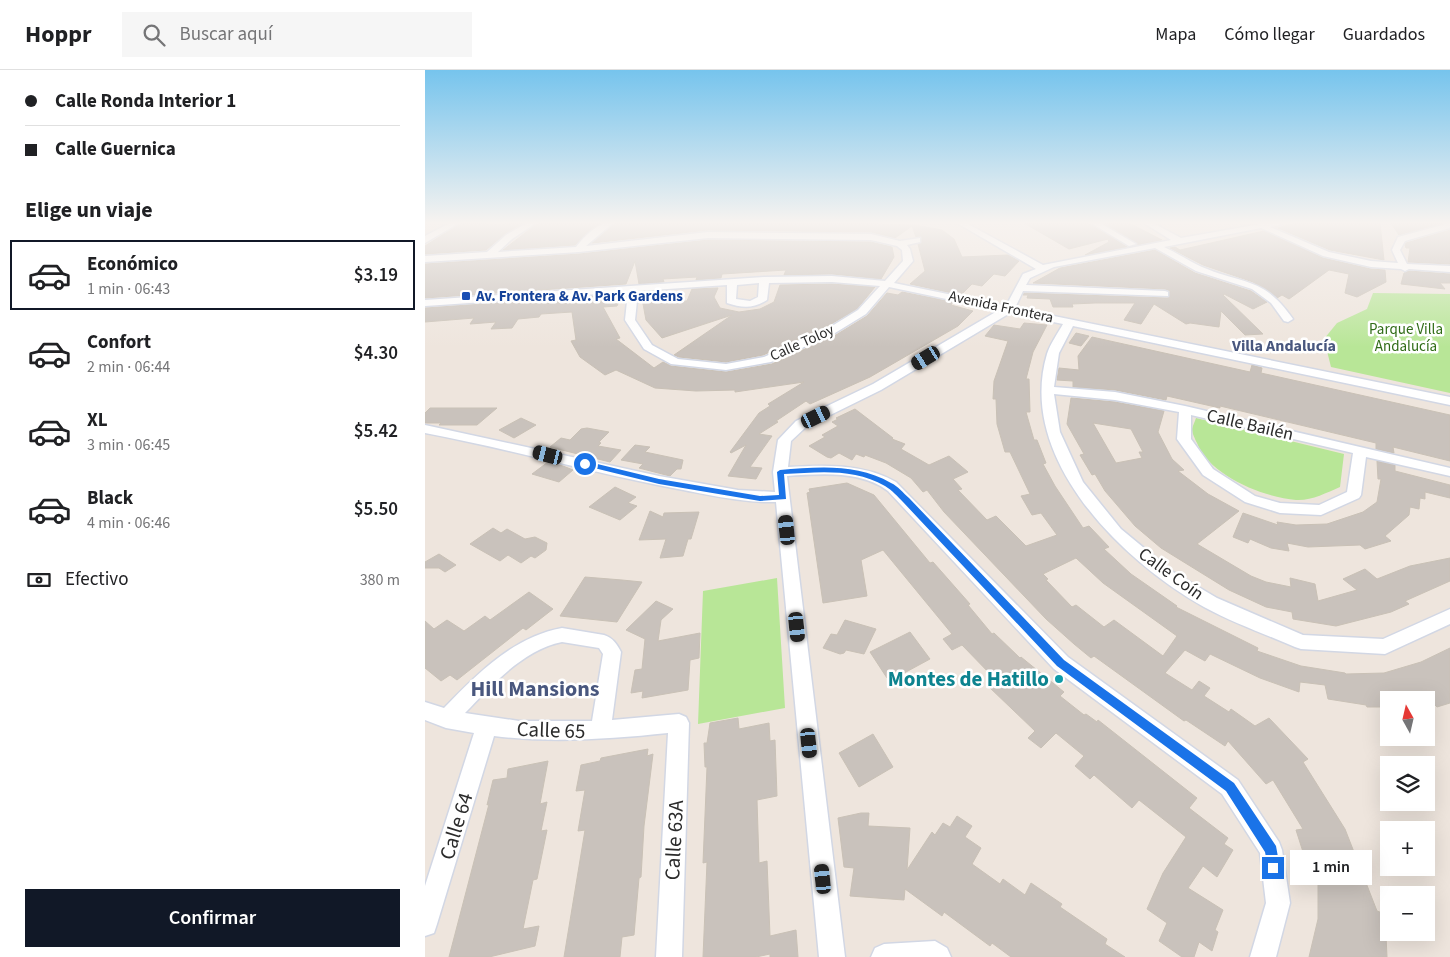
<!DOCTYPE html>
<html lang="es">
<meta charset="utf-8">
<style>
body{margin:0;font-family:"Source Sans 3",sans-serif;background:#f6f6f6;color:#202124;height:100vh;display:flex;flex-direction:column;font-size:19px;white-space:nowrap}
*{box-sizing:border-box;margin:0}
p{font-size:16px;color:#757577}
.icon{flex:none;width:28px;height:28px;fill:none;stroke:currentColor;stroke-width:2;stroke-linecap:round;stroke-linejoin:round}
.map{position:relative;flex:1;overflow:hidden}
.sheet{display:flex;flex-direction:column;background:#fff;width:425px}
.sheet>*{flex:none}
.banner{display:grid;align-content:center;height:110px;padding:0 25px;background:#fff}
.needle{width:32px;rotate:352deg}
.fabs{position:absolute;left:955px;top:621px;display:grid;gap:10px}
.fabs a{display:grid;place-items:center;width:55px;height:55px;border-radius:0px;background:#fff;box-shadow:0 5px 20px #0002;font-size:25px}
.end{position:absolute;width:22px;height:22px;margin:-11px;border:6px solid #1a73e8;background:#fff;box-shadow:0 0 0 2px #fff}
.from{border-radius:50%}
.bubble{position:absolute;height:35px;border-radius:0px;background:#fff;box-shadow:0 5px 20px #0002;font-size:16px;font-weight:600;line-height:35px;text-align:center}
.car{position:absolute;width:15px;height:30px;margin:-15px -8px;border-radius:6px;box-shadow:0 0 4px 1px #0007;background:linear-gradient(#222 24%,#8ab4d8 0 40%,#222 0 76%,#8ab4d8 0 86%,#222 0)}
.banner b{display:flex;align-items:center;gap:18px;height:48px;font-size:19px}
.banner b+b{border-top:1px solid #e0e0e0}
.banner i{width:12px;height:12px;background:#202124}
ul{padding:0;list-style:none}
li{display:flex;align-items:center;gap:15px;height:70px;margin:0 10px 8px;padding:0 15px;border:2px solid transparent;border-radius:0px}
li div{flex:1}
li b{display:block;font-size:19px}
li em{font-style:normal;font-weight:600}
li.current{border-color:#111827}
li>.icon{width:45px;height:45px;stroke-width:1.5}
h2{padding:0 25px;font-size:22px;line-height:60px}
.pay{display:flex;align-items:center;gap:12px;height:55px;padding:0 25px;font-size:19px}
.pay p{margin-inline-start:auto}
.cta{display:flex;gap:10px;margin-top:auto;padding:10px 25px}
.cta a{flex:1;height:58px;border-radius:0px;background:#111827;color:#fff;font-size:20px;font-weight:600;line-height:58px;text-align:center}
header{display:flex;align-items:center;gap:30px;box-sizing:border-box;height:70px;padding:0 25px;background:#fff;border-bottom:1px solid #e0e0e0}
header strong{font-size:24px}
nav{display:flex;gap:28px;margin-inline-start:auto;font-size:18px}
.search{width:350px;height:45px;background:#f6f6f6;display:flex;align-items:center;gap:12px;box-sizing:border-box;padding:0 18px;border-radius:0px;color:#757577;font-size:19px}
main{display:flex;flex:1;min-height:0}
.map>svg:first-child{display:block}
</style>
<header>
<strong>Hoppr</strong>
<div class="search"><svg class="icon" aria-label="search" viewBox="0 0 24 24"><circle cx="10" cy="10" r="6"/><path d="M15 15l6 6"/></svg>Buscar aquí</div>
<nav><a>Mapa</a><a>Cómo llegar</a><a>Guardados</a></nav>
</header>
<main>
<section class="sheet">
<div class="banner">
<b><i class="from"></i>Calle Ronda Interior 1</b>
<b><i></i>Calle Guernica</b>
</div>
<h2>Elige un viaje</h2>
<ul>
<li class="current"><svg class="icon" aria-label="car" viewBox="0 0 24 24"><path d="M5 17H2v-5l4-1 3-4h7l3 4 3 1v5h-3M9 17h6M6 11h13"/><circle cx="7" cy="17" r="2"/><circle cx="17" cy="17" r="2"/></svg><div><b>Económico</b><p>1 min · 06:43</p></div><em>$3.19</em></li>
<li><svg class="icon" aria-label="car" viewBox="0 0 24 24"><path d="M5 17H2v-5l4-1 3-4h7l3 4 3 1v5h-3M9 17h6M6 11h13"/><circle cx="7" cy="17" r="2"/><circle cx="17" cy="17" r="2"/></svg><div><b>Confort</b><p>2 min · 06:44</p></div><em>$4.30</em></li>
<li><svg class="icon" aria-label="car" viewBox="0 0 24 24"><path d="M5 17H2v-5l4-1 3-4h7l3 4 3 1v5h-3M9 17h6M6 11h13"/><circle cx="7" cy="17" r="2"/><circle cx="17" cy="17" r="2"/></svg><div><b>XL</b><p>3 min · 06:45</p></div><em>$5.42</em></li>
<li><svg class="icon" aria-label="car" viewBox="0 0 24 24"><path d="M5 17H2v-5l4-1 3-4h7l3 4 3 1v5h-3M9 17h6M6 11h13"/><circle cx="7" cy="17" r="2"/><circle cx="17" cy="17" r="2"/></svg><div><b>Black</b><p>4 min · 06:46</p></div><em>$5.50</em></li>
</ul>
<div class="pay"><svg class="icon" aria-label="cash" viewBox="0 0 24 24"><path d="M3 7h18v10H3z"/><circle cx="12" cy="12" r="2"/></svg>Efectivo<p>380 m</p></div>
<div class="cta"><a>Confirmar</a></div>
</section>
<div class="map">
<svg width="1025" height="887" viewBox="0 0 1025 887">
<rect width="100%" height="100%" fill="#eee5dd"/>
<path fill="#b8e697" d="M948,223L1025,224V323L906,297L899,269L912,253L942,239Z
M771,348L919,384L915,417C901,423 886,431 871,430C838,427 785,406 772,373C770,369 767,363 767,359C768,355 770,351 771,348Z
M352,508L360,638L273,654L278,521Z"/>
<path fill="#c9c2bc" stroke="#c9c1b6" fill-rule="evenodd" d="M36,153L72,154L99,153L80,164L61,180L0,184V176Z
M113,153H175L162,163L150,175L78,180Z
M195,153H429L489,155L517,160L529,169L537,187L583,185L594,191L580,206L569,204L557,216L547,214L536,225L485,214L500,201L493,174L496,173L497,168L491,167L487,156L470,168L446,162L283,160L167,173L189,154Z
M599,153H664L702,177L660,185L684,172L683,169L644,179Z
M678,153H704L737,170L713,175Z
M870,153H955L959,190L905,180L853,158Z
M966,153H1019L974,165Z
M1025,160V194L983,192L985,178H981L980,175L981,173Z
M839,161L898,188L946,199L960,200L961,212L932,227L920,223L924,204L904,200L864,229L857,225L852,228L828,212L778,195L745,178L750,177L755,180Z
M283,170L446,172L467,177L469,187L456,209L407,204L359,205L361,200L297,204L296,208L271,210L272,207L238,209L239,212L214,214L210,191L201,214L0,228V194L154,184Z
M730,180L770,203L826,221L842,232L828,239L799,224L798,225L838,264L820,265L796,241L794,257L765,253L761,254L729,234L716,254L699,250L710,233H670L647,234L648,237H628L625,229L602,228L603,225H598L599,223L743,228L745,221L740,219L608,213L635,198Z
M984,201L1025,204V213H1015L1020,219L976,214L979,203Z
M407,214L450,217L432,239L401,257L338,285L301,292L254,287L249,285L307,245L237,268L221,250L216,223L240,221L241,232L262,231L267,219L293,218L289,227L295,238L314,242L335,239L349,232L355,215Z
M477,222L528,232L526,235L548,241L533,256L445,307L385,334L381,331L351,351L353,352L334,364L347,366L325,397L337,398L331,409L303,406L321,375L306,383L305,382L334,343L345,336L343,334L379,312L310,322V320L271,321L230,318L191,300L180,305L155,287L146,271L151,270L147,242L116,244L114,247L93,249L87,258L66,259L71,252L45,254L49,248L0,252V238L197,224L192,236L178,237L195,268L191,269L229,298L238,292L246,296L301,302L347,294L411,265L442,246L462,223L473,225Z
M599,253L622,255L608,282L601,309H604L605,342H601L609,370H612L621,393L618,394L630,416L658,458L664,456L684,477L679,479L706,504L752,536L751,537L833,578L832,581L876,596L920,603L921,604L959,603L996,592L1025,578V633L1012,637L1002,627L991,630H964V637H942L941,635L903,629L900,615L875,612L874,622L835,608L785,584L780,591L760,580L740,603L767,620L774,611L785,618L779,626L804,642L806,639L830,656L844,648L883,689L878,692L920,759L952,841L960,844L962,887H884L893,849V811L887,810L871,760L878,759L848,710L841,714L803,671L800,676L761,650L759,651L669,586L666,588L649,574L621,549L519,442L502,420L498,422L486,408L461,393L440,385L439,387L431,384L427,390L414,383L406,388L402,387L384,376L400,367L397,365L413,356L407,352L413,349L411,348L430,339L468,368L467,369L480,374L476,379L504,395L524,386L543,402L528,409L537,419L533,420L562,450L571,446L601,476L632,465L616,443L607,445L596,426L605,424L585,382H580L572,354L571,329H568L569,311L583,271L560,266L569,255L595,259ZM651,488L678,513L752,566L738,586L689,550L679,557L651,535L647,537L621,510L623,509L618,504Z
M651,263L664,266L656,276L644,273Z
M667,267L825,302L827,295L837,298L836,303L1025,345V391L968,377L969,383L951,379V373L795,336V338L742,326L741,330L690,320L648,317V311L632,310L634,298L654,300L653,286Z
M646,328L690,332L739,341L733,362L747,389L759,400L753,401L783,424L814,441L772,474L826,506L841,512L866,517L865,508L890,514L893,531L932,520L918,509L940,499L952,509L985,496L1025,488V511L980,531L984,534L966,542L911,556L868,549L867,542L841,537L804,520L736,478L710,456L680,421L670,404L667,405L655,385L659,384L642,354ZM668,353L706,359L718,382H714L717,388L691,393Z
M5,338H72L52,355H14L16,353H0V343Z
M96,348L111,355L89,368L74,360Z
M162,358L184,362L174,372L176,373L173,376L196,380L185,392L125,377L136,368L145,370L156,359Z
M210,375L225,377L220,382L258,390L256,399H252L245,406L214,398L218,394L196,390Z
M952,391L970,395V401L1025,415V428L1000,422V429L995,428L994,439L985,437L984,445L960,466L966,471L940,479L935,475L883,477L862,473L864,481L846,478L825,469L823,473L808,467L818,443L853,455L852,452L871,455L902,454L938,442L952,432L956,409H953Z
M123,392L138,396L148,400L134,412L107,404Z
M422,413L449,425L505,493L508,492L545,534L543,535L567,564L569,563L595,588L596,587L639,622L635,626L659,645L661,644L672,652L673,650L772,728L764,738L803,768L799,774L808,780L792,807L778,796L763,818L798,840L790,860L793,862L787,881L774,872L769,887H757L734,871L742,853L722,839L738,803L761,767L714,730L707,738L669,705L665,709L650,696L659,686L631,663L616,678L603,668L610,661L564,617L570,611L568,609L569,608L537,575L527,580L518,569L527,564L458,480L436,490L442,526L398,533L382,423L385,422L384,419Z
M190,417L211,427L203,433L212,436L195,450L164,437Z
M225,441L238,447L239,443L274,442L266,469H263L258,486L235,488L241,469L214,470Z
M68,458L76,463L82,459L100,469L110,467L122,473L121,480L110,488L106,486L96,493L83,485L75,491L45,474Z
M14,484L31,495L20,502L14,498H0V492Z
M160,507L197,510L217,512L192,552L135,546Z
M104,522L128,539L101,560L98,558L32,610L25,605L16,611L0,598V551L9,559L22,550L39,561L60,546L65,550Z
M231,531L248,539L236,550L233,571L275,563L274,588L265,590L263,620L217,628L218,621L206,623L210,600L217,599L220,569L201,560Z
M420,550L451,559L439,584L421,580L419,583L415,584L398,578L406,564L412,565Z
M485,562L505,589L468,609L466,606L462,608L445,582Z
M313,648L314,659L344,653L345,671L350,670L352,726L332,730L334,793L342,791L345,866L371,860L373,887H345V884L331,887H278L282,792L278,793L282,697H280L279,673H282L285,653Z
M448,664L468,697L434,717L414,683Z
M223,679L222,686L228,684L219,756L216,807L214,808L209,865L197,867L195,887H139L160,760L153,761L160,720L151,721L156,695L175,691L176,688Z
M123,691L115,734L122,732L116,761L122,760L112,809L108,810L98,859L114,856L110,876L64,887H24L64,734L62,735L68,710L82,708L83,699Z
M436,743H444L443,756L485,758L482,800L507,762L510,765L518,753L525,757L532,746L547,756L540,767L556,778L547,794L575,814L578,809L600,825L606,813L637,834L635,837L682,869L680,874L700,887H586L567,873L565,876L519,842L517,846L480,819L479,830L425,826L429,798L419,797L413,748Z"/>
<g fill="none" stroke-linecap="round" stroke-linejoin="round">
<defs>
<path id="minor" d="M25,153H34L0,173V166Z
M102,153H111L87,169L73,182L151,177C160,166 174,151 188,153L161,176L283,162L446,164L475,171L495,168V172L482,175L485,179L488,191L469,213L581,236L598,204L611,199L532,153H541L618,195L746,170L719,153H728L756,168L841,153H856L855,155L845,157L904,182L946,191L973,193L967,180L973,167L1025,153V158L980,171L975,180L982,194L1025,196V202L984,199L980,201L976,199L946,197L898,186L836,158L739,177C752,183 764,191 777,197C819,215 838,206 868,249L863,252L859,251L846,233L827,219L771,201L730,178L629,197L605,208L601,215L740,221L743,222V226L598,221L590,238L1025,327V335L648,256L634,283L629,317L690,322L760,336L1025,398V406L941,387L936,425L934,428L896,445L855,443L820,432L778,405L752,369L754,342L690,330L629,324L635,362L658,412L696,459L748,502L792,528L878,565L958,569L1025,539V554L960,584L876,579L870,577C840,564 808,553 779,537C697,491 591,388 622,284C625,274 633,263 638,254L585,243L456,320L381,357L366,371L363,397C399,395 438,393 471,412L643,587L813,710L854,772L857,780L865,833L851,887H825L841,833L835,783L797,724L629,599L463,421C435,400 396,404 362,406L420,887H394L351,432C318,433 285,425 253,419C168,403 85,379 0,363V355L234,406L313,420L350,422L348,402L353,370L371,351L448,314L574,240L464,217L441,244L410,263L346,292L301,300L246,294L219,279L200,250L203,222L0,236V230L339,207L407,206L460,211L478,191L477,180L472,176L446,170L283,168L154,182L0,192V186L62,182L81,165ZM407,212L455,216L433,240L402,259L339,287L301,294L253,289L227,275L210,250L213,221L302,215V233C317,238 328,239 342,230L344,213ZM334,213L333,227L325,231L311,229L312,215ZM766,345L928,383L922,422L894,435L855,433L830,426L788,399L766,369Z
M666,153H675L711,174L704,176Z
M137,558L179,565C188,568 192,574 196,582L187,650L254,644L261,647L264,653L257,887H231L243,663C185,669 128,673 69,666L12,854L9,863L0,866V816L49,663L21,658L0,650V632L19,638C52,604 88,567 137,558ZM137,572L174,578L178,584L167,651H94L40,643C67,615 98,580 137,572Z
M510,871L522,878L526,887H446L450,878L459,874Z"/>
</defs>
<use href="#minor" stroke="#d2d7e4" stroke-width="3"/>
<use href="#minor" fill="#fff" fill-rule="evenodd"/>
</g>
<linearGradient id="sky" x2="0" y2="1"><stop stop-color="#76c4ed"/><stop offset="0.55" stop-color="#f7f3f0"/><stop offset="1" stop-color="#f7f3f0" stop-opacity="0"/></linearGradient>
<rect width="1025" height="277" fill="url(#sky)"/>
<path fill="#1a73e8" d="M160,391L234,409L335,426L354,425L352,402L355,400C392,397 432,393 466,413C473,416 478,423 484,428L639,590L809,713L851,776L855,798L853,803L848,804L844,803L840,782L801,721L632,596L478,432C473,427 467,420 460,416C429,398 394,402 359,404L361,429L335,431L234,414L157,395L156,394Z"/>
<rect fill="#1a4fb4" stroke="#fff" stroke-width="2" x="36" y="221" width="10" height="10" rx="2.5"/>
<circle fill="#0f9aa8" stroke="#fff" stroke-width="2" cx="634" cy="609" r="5"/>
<g text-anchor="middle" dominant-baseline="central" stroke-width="5" stroke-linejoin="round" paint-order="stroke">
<g font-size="15" font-weight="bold" fill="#164399" stroke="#fff" text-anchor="start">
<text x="51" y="226">Av. Frontera &amp; Av. Park Gardens</text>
</g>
<g font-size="15" fill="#2b2b2b" stroke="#fff">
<text transform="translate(576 237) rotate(12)">Avenida Frontera</text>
<text transform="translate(377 273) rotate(-24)">Calle Toloy</text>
</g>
<g font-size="15" fill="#306c17" stroke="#fff">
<text x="981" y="259">Parque Villa<tspan x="981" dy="17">Andalucía</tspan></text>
</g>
<g font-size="16" font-weight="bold" fill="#49577e" stroke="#fff">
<text x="859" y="276">Villa Andalucía</text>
</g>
<g font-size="18" fill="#2b2b2b" stroke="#fff">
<text transform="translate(825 355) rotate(13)">Calle Bailén</text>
<text transform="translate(746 504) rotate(36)">Calle Coín</text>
</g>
<g font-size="21" font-weight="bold" fill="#0d838f" stroke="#fff" text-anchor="end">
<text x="624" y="609">Montes de Hatillo</text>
</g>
<g font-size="21" fill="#2b2b2b" stroke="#fff">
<text transform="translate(126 660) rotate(2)">Calle 65</text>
<text transform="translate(31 756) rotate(-73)">Calle 64</text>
<text transform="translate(249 770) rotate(-87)">Calle 63A</text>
</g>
<g font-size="22" font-weight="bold" fill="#49577e" stroke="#fff">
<text x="110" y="619">Hill Mansions</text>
</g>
</g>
</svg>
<div class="fabs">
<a><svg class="needle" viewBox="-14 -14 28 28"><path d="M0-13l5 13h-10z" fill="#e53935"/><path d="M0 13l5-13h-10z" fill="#757577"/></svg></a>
<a><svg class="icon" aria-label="layers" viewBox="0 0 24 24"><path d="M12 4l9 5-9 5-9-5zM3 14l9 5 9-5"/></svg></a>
<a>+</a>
<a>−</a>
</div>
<i class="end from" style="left:160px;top:394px"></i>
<i class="end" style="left:848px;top:798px"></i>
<div class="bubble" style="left:865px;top:780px;width:82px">1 min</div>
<i class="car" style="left:501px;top:288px;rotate:239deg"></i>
<i class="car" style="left:391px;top:347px;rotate:64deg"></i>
<i class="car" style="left:123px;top:385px;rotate:284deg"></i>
<i class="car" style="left:362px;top:460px;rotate:354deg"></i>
<i class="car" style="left:372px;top:557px;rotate:174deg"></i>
<i class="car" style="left:384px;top:673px;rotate:174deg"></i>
<i class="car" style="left:398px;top:809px;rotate:354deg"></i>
</div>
</main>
